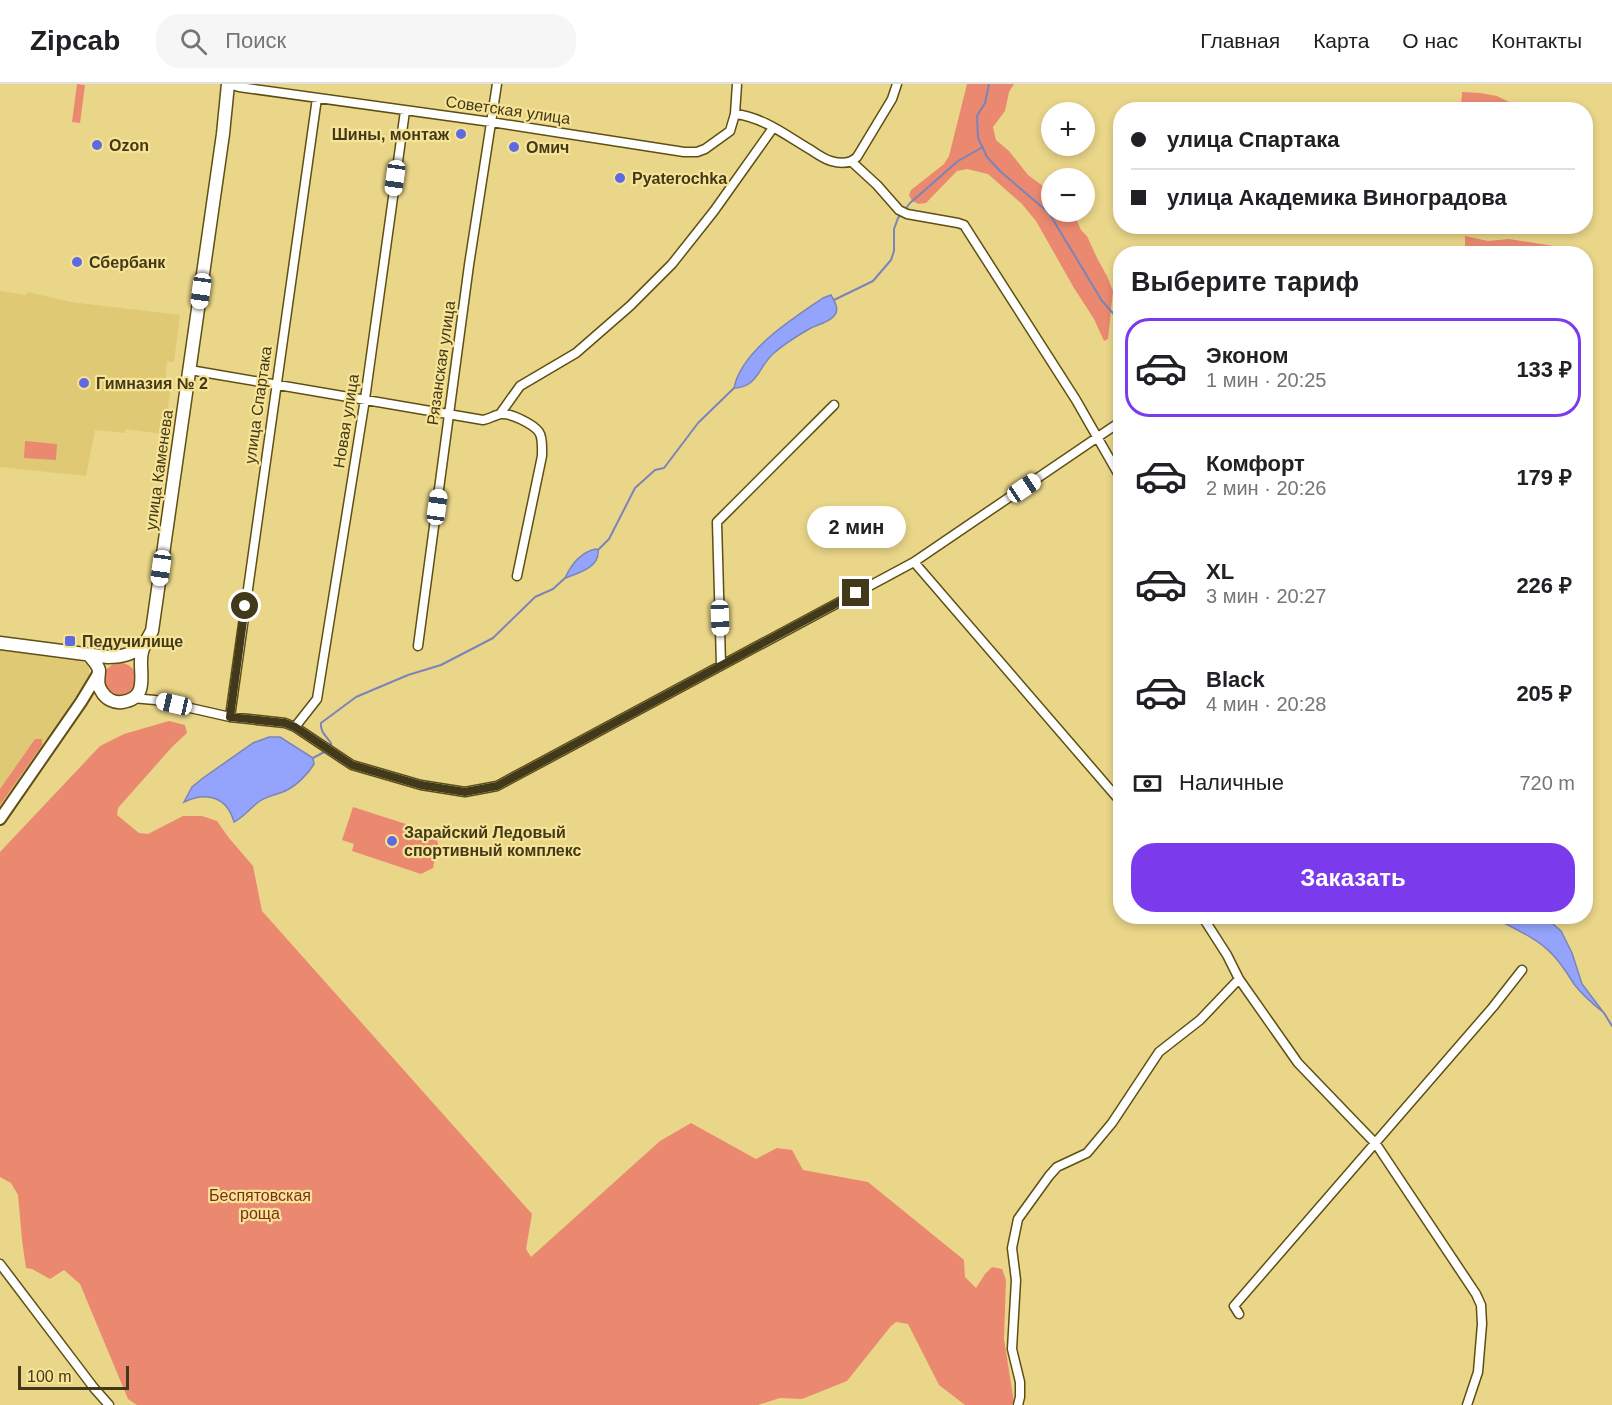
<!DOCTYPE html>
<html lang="ru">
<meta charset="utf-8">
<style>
body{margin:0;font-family:Arial,sans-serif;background:#f6f6f6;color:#202124;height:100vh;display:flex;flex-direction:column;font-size:22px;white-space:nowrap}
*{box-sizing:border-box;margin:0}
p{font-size:20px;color:#757577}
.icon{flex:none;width:33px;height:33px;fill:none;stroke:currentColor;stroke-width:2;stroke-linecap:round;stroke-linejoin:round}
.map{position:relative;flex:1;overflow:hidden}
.drawer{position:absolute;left:1113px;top:162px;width:480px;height:678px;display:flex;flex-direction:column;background:#fff;border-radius:24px;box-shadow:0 3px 9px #0003}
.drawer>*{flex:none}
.guide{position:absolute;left:1113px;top:18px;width:480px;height:132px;border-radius:24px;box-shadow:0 3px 9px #0003;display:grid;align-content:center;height:132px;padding:0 18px;background:#fff}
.tools{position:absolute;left:1041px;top:18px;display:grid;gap:12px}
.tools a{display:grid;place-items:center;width:54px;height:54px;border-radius:50%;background:#fff;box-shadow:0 3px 9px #0003;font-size:30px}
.scale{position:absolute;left:18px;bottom:15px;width:111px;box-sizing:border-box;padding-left:6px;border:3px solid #413919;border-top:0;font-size:16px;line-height:21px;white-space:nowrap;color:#413919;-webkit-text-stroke:4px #f7e396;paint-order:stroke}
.end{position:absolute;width:27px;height:27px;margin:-14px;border:8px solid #413919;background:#fff;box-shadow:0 0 0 3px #fff}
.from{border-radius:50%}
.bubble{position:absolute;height:42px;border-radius:21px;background:#fff;box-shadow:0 3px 9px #0003;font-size:20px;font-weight:700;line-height:42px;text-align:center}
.car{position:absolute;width:18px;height:36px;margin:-18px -9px;border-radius:8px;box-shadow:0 0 4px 2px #0007;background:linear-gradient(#fff 24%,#345 0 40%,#fff 0 76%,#345 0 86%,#fff 0)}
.guide b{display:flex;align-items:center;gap:21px;height:57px;font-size:22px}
.guide b+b{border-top:2px solid #e0e0e0}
.guide i{width:15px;height:15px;background:#202124}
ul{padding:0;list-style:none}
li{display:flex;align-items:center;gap:18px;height:99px;margin:0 12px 9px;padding:0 6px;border:3px solid transparent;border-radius:24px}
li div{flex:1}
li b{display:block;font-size:22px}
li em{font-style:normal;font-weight:700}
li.active{border-color:#7c3aed}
li>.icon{width:54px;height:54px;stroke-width:1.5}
h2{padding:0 18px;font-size:27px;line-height:72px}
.pay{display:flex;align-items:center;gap:15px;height:66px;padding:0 18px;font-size:22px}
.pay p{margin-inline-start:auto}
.cta{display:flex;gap:12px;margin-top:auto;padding:12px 18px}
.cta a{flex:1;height:69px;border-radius:24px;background:#7c3aed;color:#fff;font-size:24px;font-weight:700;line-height:69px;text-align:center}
header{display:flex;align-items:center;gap:36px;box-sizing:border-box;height:84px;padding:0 30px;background:#fff;border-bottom:2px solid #e0e0e0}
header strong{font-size:28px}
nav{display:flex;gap:33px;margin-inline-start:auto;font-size:21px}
.search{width:420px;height:54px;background:#f6f6f6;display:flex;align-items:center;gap:15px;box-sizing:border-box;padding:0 21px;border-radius:24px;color:#757577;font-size:22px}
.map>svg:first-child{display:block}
</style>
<header>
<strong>Zipcab</strong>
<div class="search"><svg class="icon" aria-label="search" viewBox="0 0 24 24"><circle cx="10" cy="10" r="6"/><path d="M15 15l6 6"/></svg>Поиск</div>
<nav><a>Главная</a><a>Карта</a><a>О нас</a><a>Контакты</a></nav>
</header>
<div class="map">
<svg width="1612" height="1321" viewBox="0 0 1612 1321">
<rect width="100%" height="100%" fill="#ead689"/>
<path fill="#e0c974" d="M0,207L26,211L28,208L71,218L180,231L174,278L167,277L165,299L171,300L165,348L163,350L126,345L125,349L95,346L86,392L0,383Z
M0,564L78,574L88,582L90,590L42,665L0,725Z"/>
<path fill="#ea8970" d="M77,0L85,1L80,39L72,38Z
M967,0H1014L1009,8L1005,27L993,43L996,56L1009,67L1028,91L1051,108L1052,128H1073L1081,146L1087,152L1097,174L1107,192L1113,207L1108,255L1104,257L1094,235L1074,204L1036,137L1022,120L988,90L967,85L957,87L926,119L919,120L912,117L909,111L911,106L944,80L949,72Z
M1462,8L1480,9L1497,12L1511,19L1552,21L1563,25H1461Z
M1465,152L1488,157L1509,155L1566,164L1582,169H1485L1465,162Z
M25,357L57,360L56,376L24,374Z
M103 596a17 17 0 1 1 34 0a17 17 0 1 1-34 0Z
M169,637L185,641L187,649L172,663L118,724L117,731L139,749L148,750L183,732H202L217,737L229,754L253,782L262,827L532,1130L526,1165L531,1173L660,1057L691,1039L756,1075L777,1064L792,1066L803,1086L868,1098L964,1176L965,1193L976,1204L985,1190L992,1183L1002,1185L1006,1196L1004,1255L1014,1318L1011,1321H965L939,1301L908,1240L896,1238L891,1242L847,1297L802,1315L780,1314L758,1321H137L128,1315L80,1200L64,1186L50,1195L32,1185L26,1184L22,1156L18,1111L11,1099L0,1093V768L100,662L124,650Z
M35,655H42V661L0,721V705Z
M353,723L434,749L438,759L433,784L421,790L352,767L354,760L342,756Z"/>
<path fill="#94a4fc" stroke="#7b84b8" stroke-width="1.5" d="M831,211C835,218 840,226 834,232C828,239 816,241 809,245C797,252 784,260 774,269C759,281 758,304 734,304C741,267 793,234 823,214Z
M596,465L598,466C600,483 579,489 565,494C571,481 581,468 596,465Z
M269,653H280L313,674L314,680C308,690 297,701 287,706C278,711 268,711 260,717C251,723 244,733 234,738C227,713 207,707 184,718L192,703L203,694L253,659Z
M1493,833H1545L1561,847L1572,869L1582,900L1604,929C1593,920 1583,912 1574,900C1567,889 1561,879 1552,870C1536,853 1512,844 1493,833Z"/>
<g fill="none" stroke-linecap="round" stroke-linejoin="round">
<path stroke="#7b84b8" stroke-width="2" d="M989,0L985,19L977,32L978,54L987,73L1001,88L1049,129L1102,217L1120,237
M834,216L873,197L891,176L894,167V145L898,134L903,128L910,119L958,77L983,63
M598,466L609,455L635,404L655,386L664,384L698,339L734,304
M331,664V659C326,652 320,648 321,639L356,613L408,591L441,581L493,554L535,513L553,505L565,494
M313,674L326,667
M1604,929L1612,942"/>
<defs>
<path id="minor" d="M228,0L239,3L491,38L684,68H697L705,65L730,47L735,30L737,0
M735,30C763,33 787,52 811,66C817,70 824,75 831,77C841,80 850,80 857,73L892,15L897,0
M852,78L877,101L899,126L907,130L958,139L964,141L1076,316L1120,393
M190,286L483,336C489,335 495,331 501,330C511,329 533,340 539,348C543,354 542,365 542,372L517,492
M500,330L520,302L576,269L630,222L672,180L714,127L773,44
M914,478L1120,717
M418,562L469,181L497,0
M721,581L717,438L834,321
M132,614L155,616L230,633L285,639L295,643L352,681L421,701L465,708L497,702L914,478L1120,338
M230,633L317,14
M295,643L317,615L365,315L405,27
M1202,832L1227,871L1239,895L1298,979L1376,1060L1476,1210L1481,1221L1482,1240L1478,1288L1467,1321
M0,1180L94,1304L109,1321
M1239,1230L1234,1222L1493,923L1522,886
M1018,1321L1020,1313V1298L1012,1265L1016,1196L1012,1164L1018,1135L1049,1092L1057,1083L1087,1069L1112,1039L1159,968L1200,936L1239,895"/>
<path id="tertiary" d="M0,735L81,618L98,590"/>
<path id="secondary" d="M0,559L108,573C123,573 132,570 144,561
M89,571C92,575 98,581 99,586C99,594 96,600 102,608C106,615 114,619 122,618C152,614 137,585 142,568C144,560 148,554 152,547L223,50L228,0"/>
</defs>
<use href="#minor" stroke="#5e4f13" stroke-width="11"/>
<use href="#tertiary" stroke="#5e4f13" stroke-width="14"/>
<use href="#secondary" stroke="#5e4f13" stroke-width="15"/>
<use href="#minor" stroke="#fff" stroke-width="8"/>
<use href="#tertiary" stroke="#fff" stroke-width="10"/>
<use href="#secondary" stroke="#fff" stroke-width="12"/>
</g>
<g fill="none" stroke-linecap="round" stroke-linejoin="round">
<path stroke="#413919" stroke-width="8" d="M245,522L230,633L285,639L295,643L352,681L421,701L465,708L497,702L856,509"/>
</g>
<g fill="#5e6ae1" stroke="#f7e396" stroke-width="2">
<circle cx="461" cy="50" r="6"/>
<circle cx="97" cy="61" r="6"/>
<circle cx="514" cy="63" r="6"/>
<circle cx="620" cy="94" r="6"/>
<circle cx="77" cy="178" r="6"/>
<circle cx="84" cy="299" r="6"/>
<rect x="64" y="551" width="12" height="12" rx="3"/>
<circle cx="392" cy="757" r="6"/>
</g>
<g text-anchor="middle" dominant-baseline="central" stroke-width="4.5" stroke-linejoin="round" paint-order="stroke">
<g font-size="16" fill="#413919" stroke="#f7e396">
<text transform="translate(508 26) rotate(8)">Советская улица</text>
<text transform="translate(441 279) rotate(-82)">Рязанская улица</text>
<text transform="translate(258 321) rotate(-82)">улица Спартака</text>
<text transform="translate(346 337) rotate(-81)">Новая улица</text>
<text transform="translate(159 386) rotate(-82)">улица Каменева</text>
</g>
<g font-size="16" font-weight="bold" fill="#413919" stroke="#f7e396" text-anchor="start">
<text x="449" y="50" text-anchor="end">Шины, монтаж</text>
<text x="109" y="61">Ozon</text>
<text x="526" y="63">Омич</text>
<text x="632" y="94">Pyaterochka</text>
<text x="89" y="178">Сбербанк</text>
<text x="96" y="299">Гимназия № 2</text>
<text x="82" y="557">Педучилище</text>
<text x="404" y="748">Зарайский Ледовый<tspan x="404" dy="18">спортивный комплекс</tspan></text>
</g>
<g font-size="16" fill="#7d2e1b" stroke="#f7e396">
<text x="260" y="1111">Беспятовская<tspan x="260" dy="18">роща</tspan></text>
</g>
</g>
</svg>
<div class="tools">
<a>+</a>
<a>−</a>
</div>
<div class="scale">100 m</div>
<i class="end from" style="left:245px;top:522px"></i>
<i class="end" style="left:856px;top:509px"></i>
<div class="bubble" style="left:807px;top:422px;width:99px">2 мин</div>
<i class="car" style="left:395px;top:94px;rotate:188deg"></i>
<i class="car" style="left:201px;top:207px;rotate:188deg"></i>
<i class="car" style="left:1024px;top:404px;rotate:56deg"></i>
<i class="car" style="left:437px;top:423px;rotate:8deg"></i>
<i class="car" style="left:161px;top:484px;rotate:188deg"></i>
<i class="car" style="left:720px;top:534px;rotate:178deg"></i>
<i class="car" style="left:174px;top:620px;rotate:283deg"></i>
<div class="guide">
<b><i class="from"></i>улица Спартака</b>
<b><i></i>улица Академика Виноградова</b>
</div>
<section class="drawer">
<h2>Выберите тариф</h2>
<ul>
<li class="active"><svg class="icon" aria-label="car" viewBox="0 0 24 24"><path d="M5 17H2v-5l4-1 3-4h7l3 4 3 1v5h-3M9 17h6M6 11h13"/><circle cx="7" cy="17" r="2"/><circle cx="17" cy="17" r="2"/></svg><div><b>Эконом</b><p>1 мин · 20:25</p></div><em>133 ₽</em></li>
<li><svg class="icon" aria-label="car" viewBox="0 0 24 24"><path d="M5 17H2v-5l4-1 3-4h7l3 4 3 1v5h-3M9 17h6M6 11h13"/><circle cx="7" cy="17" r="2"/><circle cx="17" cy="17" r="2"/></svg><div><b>Комфорт</b><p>2 мин · 20:26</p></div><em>179 ₽</em></li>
<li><svg class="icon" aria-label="car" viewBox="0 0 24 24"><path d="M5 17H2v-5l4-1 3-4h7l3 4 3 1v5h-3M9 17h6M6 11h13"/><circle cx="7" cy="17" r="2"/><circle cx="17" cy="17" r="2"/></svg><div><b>XL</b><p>3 мин · 20:27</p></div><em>226 ₽</em></li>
<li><svg class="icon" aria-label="car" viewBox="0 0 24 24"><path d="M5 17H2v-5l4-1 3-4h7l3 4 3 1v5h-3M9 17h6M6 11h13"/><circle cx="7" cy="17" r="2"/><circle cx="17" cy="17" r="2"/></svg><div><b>Black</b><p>4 мин · 20:28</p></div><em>205 ₽</em></li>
</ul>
<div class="pay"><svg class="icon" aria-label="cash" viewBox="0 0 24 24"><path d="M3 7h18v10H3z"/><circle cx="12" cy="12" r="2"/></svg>Наличные<p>720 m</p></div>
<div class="cta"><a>Заказать</a></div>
</section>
</div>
